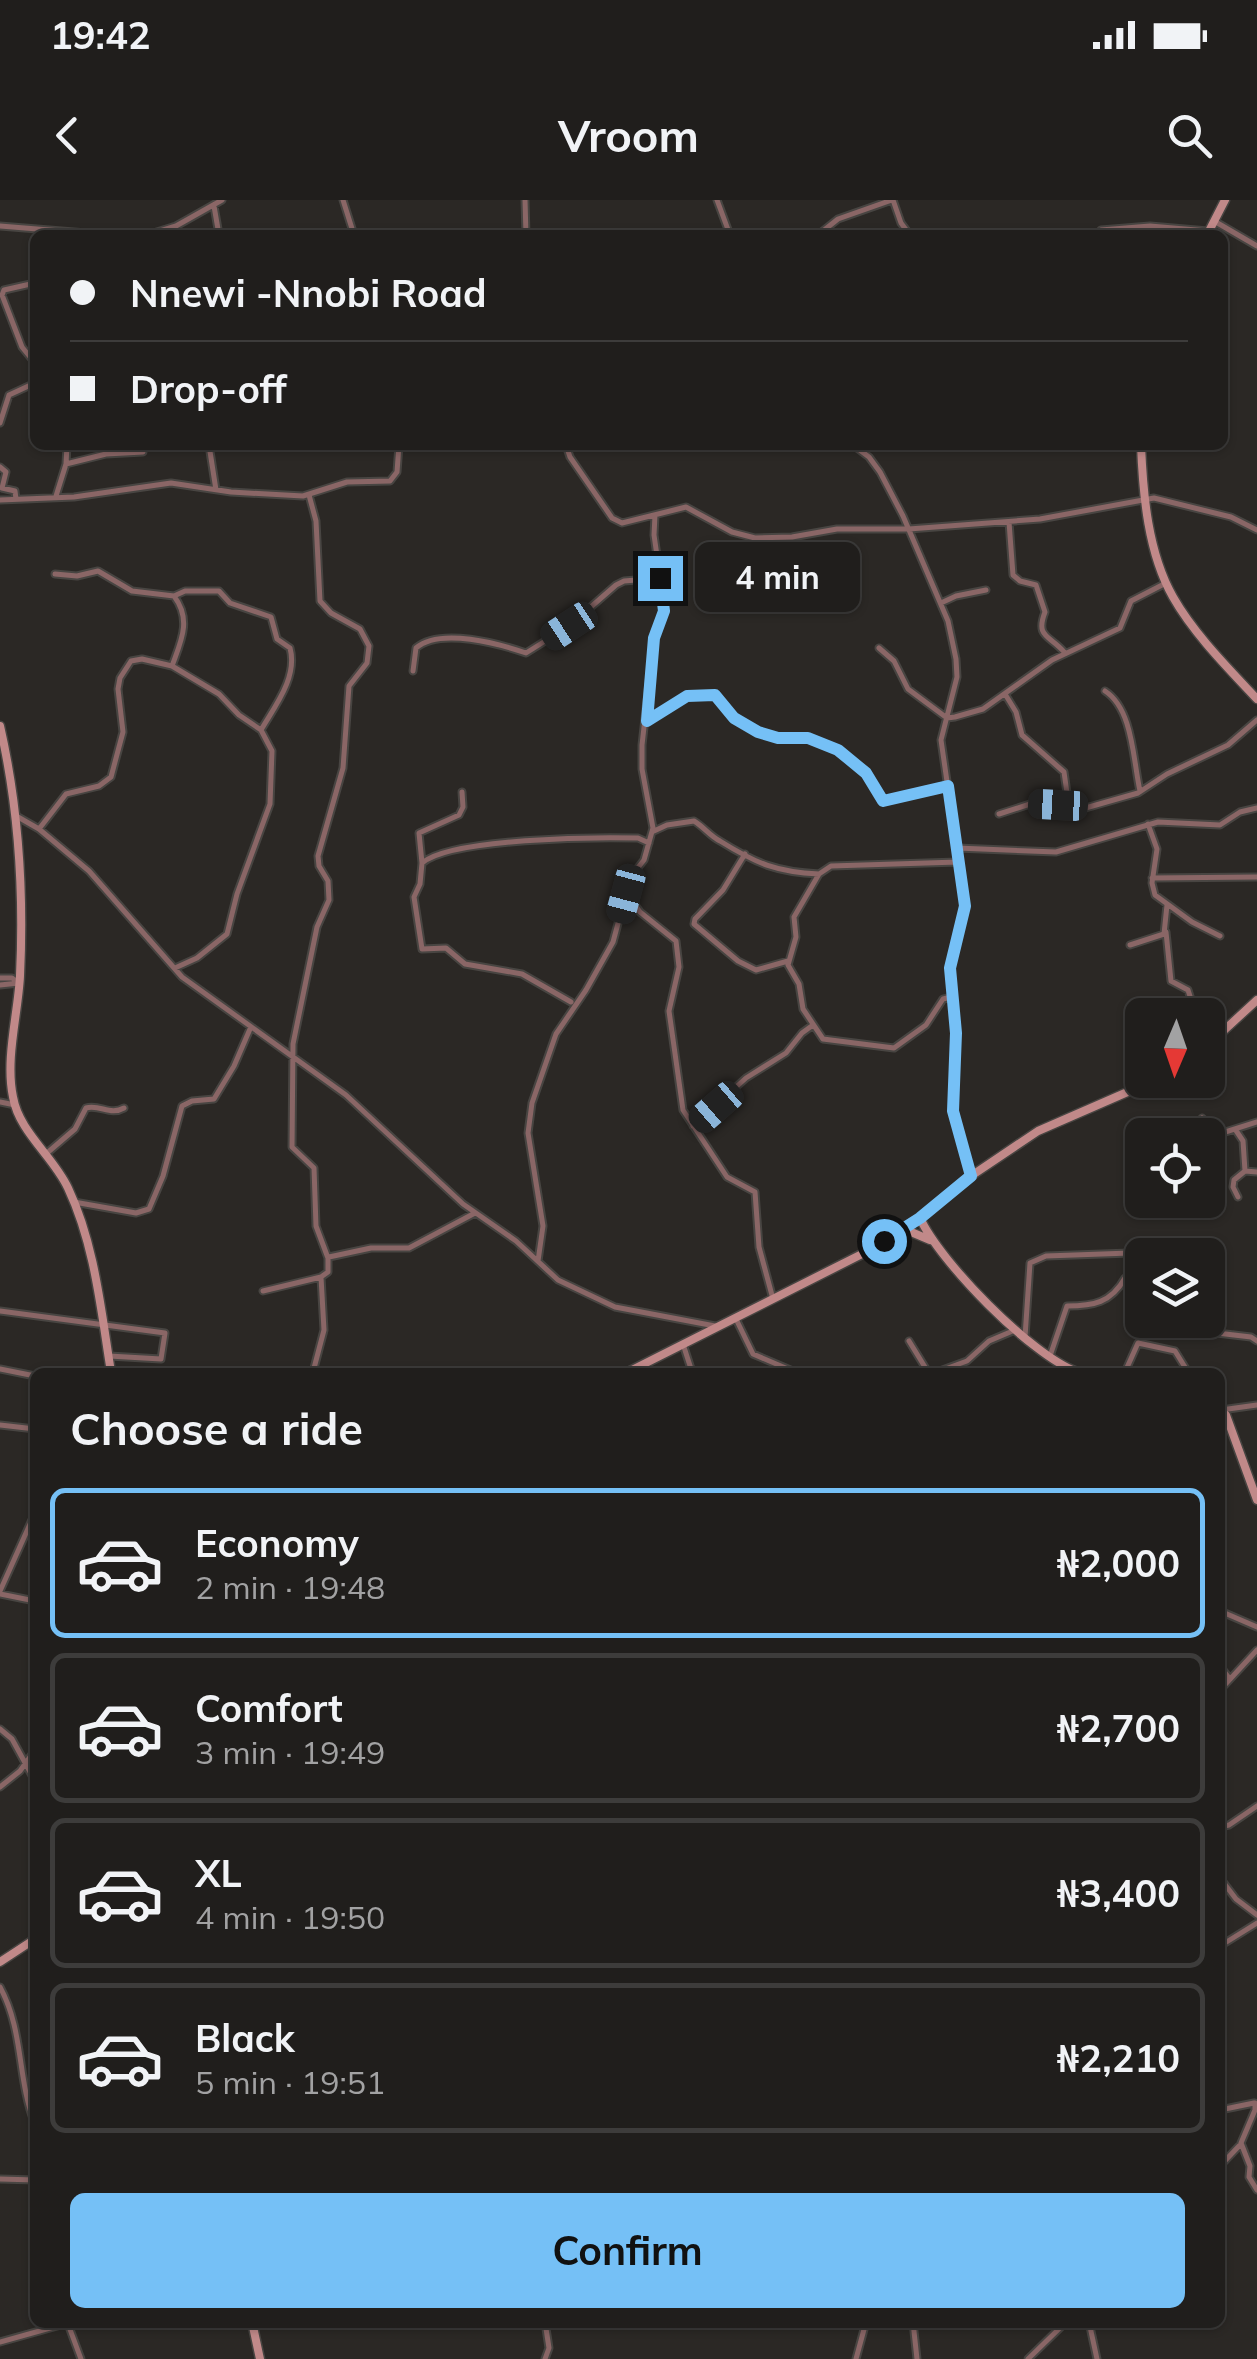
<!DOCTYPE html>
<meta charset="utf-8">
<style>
body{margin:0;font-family:Mulish,sans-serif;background:#282725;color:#f1f3f6;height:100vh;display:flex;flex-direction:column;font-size:38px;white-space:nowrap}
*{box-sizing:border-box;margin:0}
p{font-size:32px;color:#a2a2a3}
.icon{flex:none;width:55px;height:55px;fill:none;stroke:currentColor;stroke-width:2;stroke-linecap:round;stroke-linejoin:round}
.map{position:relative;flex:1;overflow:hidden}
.side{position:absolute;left:30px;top:1168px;width:1195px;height:960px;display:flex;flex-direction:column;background:#201e1c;border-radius:15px;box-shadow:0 2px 8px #0004,0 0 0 2px #3d3c3b}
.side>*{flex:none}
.top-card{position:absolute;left:30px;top:30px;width:1198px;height:220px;border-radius:15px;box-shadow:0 2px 8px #0004,0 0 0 2px #3d3c3b;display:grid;align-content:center;height:220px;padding:0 40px;background:#201e1c}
.needle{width:65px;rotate:182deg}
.buttons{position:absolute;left:1125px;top:798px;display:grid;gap:20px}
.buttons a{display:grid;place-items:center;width:100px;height:100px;border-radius:15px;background:#201e1c;box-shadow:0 2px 8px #0004,0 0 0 2px #3d3c3b;font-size:50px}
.end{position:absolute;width:45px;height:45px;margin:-22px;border:12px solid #75c0f6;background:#111;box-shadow:0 0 0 5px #111}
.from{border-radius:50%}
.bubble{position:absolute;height:70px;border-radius:15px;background:#201e1c;box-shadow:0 2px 8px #0004,0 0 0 2px #3d3c3b;font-size:32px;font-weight:700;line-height:70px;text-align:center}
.car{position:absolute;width:30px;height:60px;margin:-30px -15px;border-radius:12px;box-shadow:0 0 8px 2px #0007;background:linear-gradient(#222 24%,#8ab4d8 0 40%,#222 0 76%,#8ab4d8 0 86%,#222 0)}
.top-card b{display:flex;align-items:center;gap:35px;height:95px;font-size:38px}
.top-card b+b{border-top:2px solid #3d3c3b}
.top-card i{width:25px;height:25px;background:#f1f3f6}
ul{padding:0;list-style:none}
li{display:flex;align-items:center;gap:30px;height:150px;margin:0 20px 15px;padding:0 20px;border:5px solid #3d3c3b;border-radius:15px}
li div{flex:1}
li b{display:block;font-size:38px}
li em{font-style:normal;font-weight:700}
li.on{border-color:#75c0f6}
li>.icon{width:90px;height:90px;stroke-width:1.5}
h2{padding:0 40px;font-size:45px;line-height:120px}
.primary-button{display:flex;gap:20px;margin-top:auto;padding:20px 40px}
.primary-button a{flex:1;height:115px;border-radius:15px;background:#75c0f6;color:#111;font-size:40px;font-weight:700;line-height:115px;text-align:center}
.status{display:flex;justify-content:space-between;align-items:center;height:70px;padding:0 50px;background:#201e1c;direction:ltr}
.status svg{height:28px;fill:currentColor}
header{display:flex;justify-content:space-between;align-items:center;height:130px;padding:0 40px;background:#201e1c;font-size:45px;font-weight:700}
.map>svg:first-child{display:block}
</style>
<div class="status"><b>19:42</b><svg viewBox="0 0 49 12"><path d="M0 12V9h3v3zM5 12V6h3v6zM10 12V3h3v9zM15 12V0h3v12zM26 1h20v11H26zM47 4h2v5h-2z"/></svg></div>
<header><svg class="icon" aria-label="back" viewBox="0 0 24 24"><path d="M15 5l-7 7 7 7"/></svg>Vroom<svg class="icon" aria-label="search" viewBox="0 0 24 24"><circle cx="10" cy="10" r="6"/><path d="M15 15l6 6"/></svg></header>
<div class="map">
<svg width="1257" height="2159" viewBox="0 0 1257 2159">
<rect width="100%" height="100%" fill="#2b2825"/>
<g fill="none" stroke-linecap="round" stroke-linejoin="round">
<defs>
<path id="street" d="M343,0L354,35
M525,0L526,35
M717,0L730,35
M893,0L901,23L910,35
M214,6L219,35
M1214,21L1257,46
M0,26L111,35
M1101,30L1150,26L1208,31
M147,35L176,26L222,0
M818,35L838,19L892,0
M35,83L4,90L2,95L22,147L35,163
M0,223L9,195L35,183
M209,245L216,290
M566,245L570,257L612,318L622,323L686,307L732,332L755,338L792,337L837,329H909L1040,319L1154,298L1231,317L1257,330
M853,245L869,257L880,272L903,316L948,421L956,459L957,477L941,540L965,706L950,768L956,833L953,911L971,975
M66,264L106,254L143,252
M0,267L6,272L2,288L15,291L16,299
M309,295L316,321L320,401L331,413L360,429L369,446L367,463L349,486L343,568L318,656L319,666L328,681L329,700L317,727L293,844L292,947L314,968L316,1026L328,1058V1072L321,1077L324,1130L313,1172
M56,296L66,264L67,245
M0,300L74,297L171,283L231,292L303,296L347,282L390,281L397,272L399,245
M655,315L654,335L665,411L654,438L642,545V569L653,628L644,660L625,684L624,690L640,712L676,741L679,767L669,811L683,910L727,977L755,992L759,1047L773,1099
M1009,322L1013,375L1020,381L1036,385L1045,412C1035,438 1050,435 1065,453
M55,374L77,376L98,371L132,391L174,396C192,420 181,441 172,466
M174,396L185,391H219L230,403L271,417L277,439L290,448C298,477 275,506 261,530
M941,403L956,396L986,390
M879,448L894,461L908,489L947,518L955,517L983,509L1052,460L1120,428L1131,401L1166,383
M413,471L416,448C440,427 500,444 526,453L569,426L616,385L624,381L660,378
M1105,491C1133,509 1133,560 1140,591
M1005,494L1016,512L1022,535L1064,572L1067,593L1063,607
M647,521L687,496L715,495L734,518L758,532L778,538H808L838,550L865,573L883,601L947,586
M999,614L1030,604L1059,605L1075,611L1138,593L1167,574L1228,545L1257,520
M18,617L39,629L89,671L182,777L346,895L463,1004L516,1041L558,1080L615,1107L715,1126
M1148,624L1157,649L1152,683L1155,695L1192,722L1220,736
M39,629L66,594L99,586L111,577L123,532L118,489L120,478L131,461L142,459L172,466L219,494L239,515L261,530L272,551L270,604L237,694L227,734L197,758L175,768
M654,631L667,625L694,621C704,627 710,636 720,641C757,664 777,672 819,674
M957,648L1056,652L1158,622L1220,625L1240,612L1257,608
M745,654L723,690L695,719L694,724L738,761L756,770L788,761
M422,663L419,633L459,615L463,607L462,592
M1152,678L1257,677
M1166,732L1171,781L1188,790L1196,815
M1130,745L1164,734L1167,705
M0,778H12L19,783
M0,785L19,783
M951,797L943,799L926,825L894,848L823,839L803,809L799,784L788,765L796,737L794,717L819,674L831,666L958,662
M571,802L522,774L465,764L446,748L422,749L414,697L420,684L422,663C451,638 596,637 638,638L649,643
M0,902L15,905
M1202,918L1219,934L1257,922
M693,926L746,878L786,853L802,833L813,825
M1235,929L1243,941L1245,971
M47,953L75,929L86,908C100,904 110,916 124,908
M1238,997L1233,987L1234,980L1245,971L1257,972
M74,1002L136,1013L149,1009L163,976L182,906L192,901L214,899L234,866L250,829
M329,1057L371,1048H409L475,1013
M538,1061L543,1026L528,933L532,903L556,834L586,790L613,742L626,694
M263,1091L321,1077
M0,1111L165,1133L161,1159L109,1156
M736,1119L753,1154L795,1172
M1205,1120L1217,1133L1251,1137L1257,1141
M1025,1137L1030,1063L1046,1056L1130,1053
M909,1141L928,1172
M683,1144L692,1172
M1050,1156L1067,1106C1093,1106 1111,1103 1125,1078
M0,1169L35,1176
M937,1172L967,1161L989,1141L1015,1130
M1125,1172L1138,1143L1175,1151L1188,1172
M1221,1210L1257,1205
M0,1225L35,1229
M0,1391L35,1313
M0,1394L35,1401
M1220,1411L1257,1427
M1220,1466L1229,1478
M1220,1490L1257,1450
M0,1529L12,1539L35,1581
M0,1587L20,1571L35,1550
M1220,1627L1229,1625L1257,1606
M1220,1678L1236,1699L1257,1715
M1220,1746L1257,1723
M0,1787C24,1831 17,1879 35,1924
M1255,1903V1910L1241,1943L1250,1966L1249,1977L1257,1990
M1220,1910L1254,1903
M1220,1966L1239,1946
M0,1979L35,1980
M913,2122L917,2159
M1089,2122L1097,2159
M68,2124L81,2159
M0,2142L68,2123
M545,2159L549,2148L545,2122
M856,2159L866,2122
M1028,2159L1066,2122"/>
<path id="secondary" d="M1207,35L1225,0
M1141,245C1143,295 1148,353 1173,397C1194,434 1228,468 1257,499
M0,526C19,609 24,691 20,776C18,814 5,859 13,897C19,932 53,956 68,988C95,1045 101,1111 111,1172
M1208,845L1257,800
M920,1018C940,1062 1031,1155 1077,1172
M904,1029L930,1040
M628,1172L864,1053L920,1018L971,976L1038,931L1155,880
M1220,1210L1226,1215L1257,1300
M0,1762L35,1739
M252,2122L260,2159"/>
</defs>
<use href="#street" stroke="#484542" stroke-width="9"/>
<use href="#secondary" stroke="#484542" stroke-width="11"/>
<use href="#street" stroke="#8a6666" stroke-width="5"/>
<use href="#secondary" stroke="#c18989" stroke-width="8"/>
</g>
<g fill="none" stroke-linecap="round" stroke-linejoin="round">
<path stroke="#75c0f6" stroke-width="12" d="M660,378L664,411L654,438L647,521L687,496L715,495L734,518L758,532L778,538H808L838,550L866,573L883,601L948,586L965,706L950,768L956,833L953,911L971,976L920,1018L884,1041"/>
</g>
</svg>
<div class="buttons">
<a><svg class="needle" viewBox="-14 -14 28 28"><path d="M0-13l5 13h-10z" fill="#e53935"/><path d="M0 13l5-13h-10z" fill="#a2a2a3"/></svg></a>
<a><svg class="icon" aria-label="locate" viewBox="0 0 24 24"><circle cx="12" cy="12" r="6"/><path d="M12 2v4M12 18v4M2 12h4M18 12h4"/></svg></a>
<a><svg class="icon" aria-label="layers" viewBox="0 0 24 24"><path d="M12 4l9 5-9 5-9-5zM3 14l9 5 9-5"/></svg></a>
</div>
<i class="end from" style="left:884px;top:1041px"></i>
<i class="end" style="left:660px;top:378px"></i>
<div class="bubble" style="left:695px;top:342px;width:165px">4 min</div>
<i class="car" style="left:569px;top:426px;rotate:237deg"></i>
<i class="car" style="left:1058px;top:605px;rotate:273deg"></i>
<i class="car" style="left:626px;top:694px;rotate:195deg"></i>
<i class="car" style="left:716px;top:907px;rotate:229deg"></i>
<div class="top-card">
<b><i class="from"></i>Nnewi -Nnobi Road</b>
<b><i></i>Drop-off</b>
</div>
<section class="side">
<h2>Choose a ride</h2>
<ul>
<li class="on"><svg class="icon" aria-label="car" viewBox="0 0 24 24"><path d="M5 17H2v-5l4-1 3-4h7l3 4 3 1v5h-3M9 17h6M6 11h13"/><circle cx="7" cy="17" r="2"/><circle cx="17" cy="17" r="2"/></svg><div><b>Economy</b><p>2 min · 19:48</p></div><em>₦2,000</em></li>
<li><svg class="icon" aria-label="car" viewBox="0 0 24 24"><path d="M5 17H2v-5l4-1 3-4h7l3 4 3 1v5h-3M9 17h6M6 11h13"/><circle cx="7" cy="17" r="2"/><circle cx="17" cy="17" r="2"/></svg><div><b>Comfort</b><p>3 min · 19:49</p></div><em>₦2,700</em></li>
<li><svg class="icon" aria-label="car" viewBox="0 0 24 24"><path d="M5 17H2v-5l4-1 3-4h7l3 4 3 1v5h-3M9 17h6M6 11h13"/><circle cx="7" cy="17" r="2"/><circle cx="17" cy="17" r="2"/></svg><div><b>XL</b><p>4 min · 19:50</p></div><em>₦3,400</em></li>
<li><svg class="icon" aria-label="car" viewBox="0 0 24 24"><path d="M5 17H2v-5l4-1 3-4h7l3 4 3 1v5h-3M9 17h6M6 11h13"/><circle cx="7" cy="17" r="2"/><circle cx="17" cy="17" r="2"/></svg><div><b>Black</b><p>5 min · 19:51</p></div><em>₦2,210</em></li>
</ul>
<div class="primary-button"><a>Confirm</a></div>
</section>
</div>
